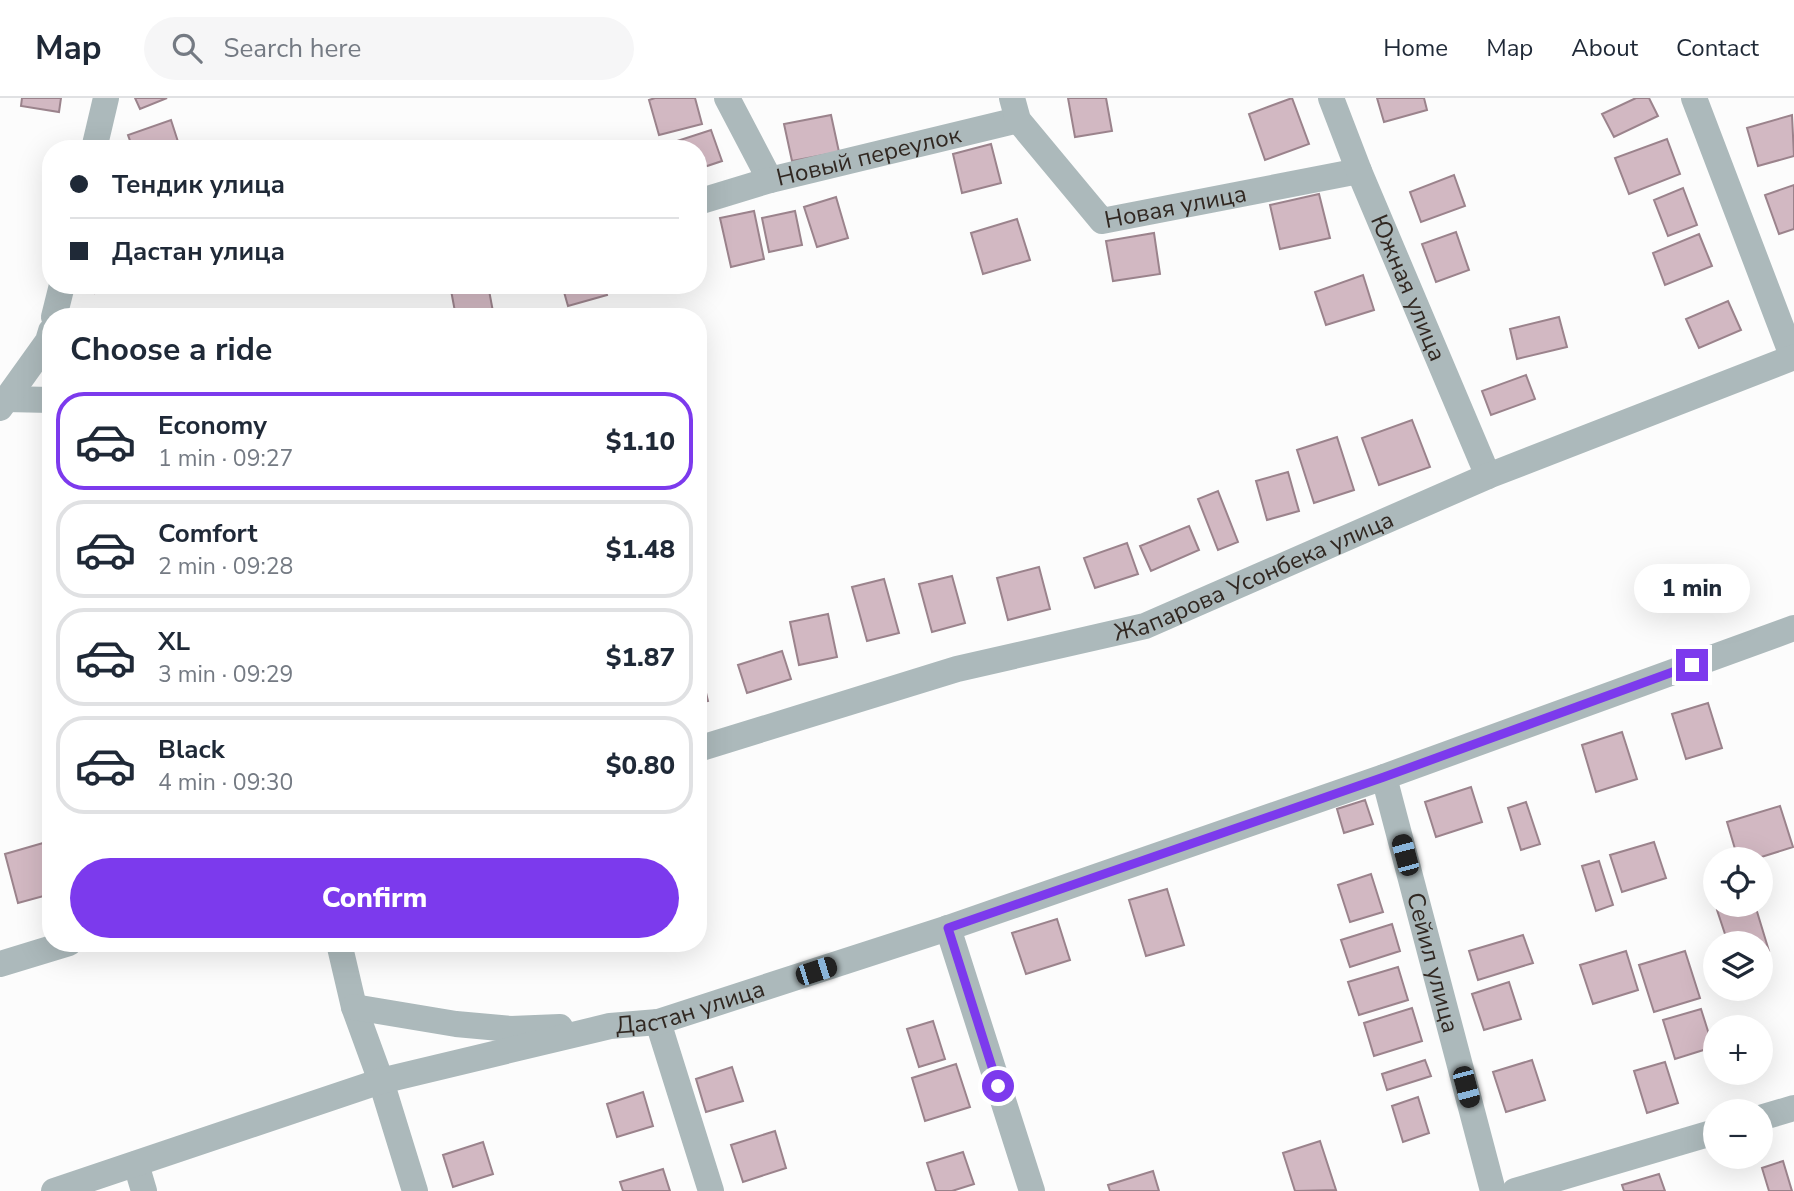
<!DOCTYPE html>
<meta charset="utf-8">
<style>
body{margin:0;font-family:"Nunito Sans",sans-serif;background:#f6f6f7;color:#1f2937;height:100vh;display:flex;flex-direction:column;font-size:26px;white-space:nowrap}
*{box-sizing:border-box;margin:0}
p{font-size:23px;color:#747a83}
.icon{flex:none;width:38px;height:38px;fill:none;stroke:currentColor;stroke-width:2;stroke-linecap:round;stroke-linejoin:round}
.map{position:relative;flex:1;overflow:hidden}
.sheet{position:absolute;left:42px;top:210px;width:665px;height:644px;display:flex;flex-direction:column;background:#fff;border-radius:28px;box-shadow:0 7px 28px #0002}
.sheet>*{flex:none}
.hud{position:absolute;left:42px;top:42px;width:665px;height:154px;border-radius:28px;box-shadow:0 7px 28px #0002;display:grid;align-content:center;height:154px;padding:0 28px;background:#fff}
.fabs{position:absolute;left:1703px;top:749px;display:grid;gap:14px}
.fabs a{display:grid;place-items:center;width:70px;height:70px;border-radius:50%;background:#fff;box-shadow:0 7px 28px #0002;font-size:35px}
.end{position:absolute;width:32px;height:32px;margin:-16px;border:9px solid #7c3aed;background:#fff;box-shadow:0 0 0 4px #fff}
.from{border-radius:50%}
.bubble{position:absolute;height:49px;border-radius:24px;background:#fff;box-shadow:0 7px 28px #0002;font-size:23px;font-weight:800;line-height:49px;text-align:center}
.car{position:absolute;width:21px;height:42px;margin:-21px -10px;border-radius:9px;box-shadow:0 0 5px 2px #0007;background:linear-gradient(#222 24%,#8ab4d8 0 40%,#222 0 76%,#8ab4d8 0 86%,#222 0)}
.hud b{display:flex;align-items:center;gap:24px;height:66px;font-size:26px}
.hud b+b{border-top:2px solid #e0e1e3}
.hud i{width:18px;height:18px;background:#1f2937}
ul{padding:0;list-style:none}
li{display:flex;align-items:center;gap:21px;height:98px;margin:0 14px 10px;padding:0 14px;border:4px solid #e0e1e3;border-radius:28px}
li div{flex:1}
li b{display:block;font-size:26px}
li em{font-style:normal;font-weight:800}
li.current{border-color:#7c3aed}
li>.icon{width:63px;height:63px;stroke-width:1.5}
h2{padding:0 28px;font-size:32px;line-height:84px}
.cta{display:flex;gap:14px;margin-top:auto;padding:14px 28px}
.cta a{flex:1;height:80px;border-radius:42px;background:#7c3aed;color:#fff;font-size:28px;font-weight:800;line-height:80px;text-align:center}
header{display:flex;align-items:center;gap:42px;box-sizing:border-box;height:98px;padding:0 35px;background:#fff;border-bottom:2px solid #e0e1e3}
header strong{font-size:33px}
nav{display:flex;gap:38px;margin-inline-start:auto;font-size:24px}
.search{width:490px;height:63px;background:#f6f6f7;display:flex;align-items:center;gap:18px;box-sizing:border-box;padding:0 24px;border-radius:38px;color:#747a83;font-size:26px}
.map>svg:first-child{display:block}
</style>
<header>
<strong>Map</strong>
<div class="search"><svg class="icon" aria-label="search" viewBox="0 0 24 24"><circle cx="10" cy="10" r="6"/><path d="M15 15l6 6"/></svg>Search here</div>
<nav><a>Home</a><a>Map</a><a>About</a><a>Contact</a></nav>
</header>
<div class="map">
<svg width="1794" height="1093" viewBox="0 0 1794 1093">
<rect width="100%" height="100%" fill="#fcfcfc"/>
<path fill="#d2b8c2" stroke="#9b838c" stroke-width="2" d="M22,0H61L59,14L21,8Z
M135,0H167L140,11Z
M655,0H695L702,26L659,37L649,2Z
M1068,0H1106L1112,33L1075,39Z
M1292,0L1309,46L1265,62L1249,16Z
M1377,0H1424L1427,12L1384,24Z
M1636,0H1649L1658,18L1614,39L1602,16Z
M831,17L839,54L792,63L784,26Z
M1792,17L1794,58L1758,68L1747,30Z
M171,22L180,50L133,51L128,37Z
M711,32L722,63L698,71V51H666L665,47Z
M1667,41L1680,76L1629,96L1615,60Z
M991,46L1001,85L962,95L953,56Z
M1454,77L1465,108L1421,124L1410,94Z
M1794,87V131L1779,136L1765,97Z
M1683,90L1697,127L1668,138L1654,102Z
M1319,96L1330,140L1280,151L1270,107Z
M836,99L848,140L817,149L804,109Z
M754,113L764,161L731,169L720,120Z
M795,113L802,147L769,154L762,120Z
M1017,121L1030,162L983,176L971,135Z
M1456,134L1469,172L1436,184L1422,146Z
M1154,135L1160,176L1113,183L1106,143Z
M1699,136L1712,168L1665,187L1653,155Z
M1363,177L1374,212L1326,227L1315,194Z
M93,187H125L95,195Z
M450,187H488L494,219H456Z
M562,187H604L607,197L568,208Z
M628,187H656L629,193Z
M1728,203L1741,232L1699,250L1686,221Z
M1559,219L1567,249L1517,261L1510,231Z
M1526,277L1535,301L1491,317L1482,293Z
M1412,322L1430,369L1379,387L1362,340Z
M1337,339L1354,392L1314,405L1297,352Z
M1288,374L1299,413L1267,422L1256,383Z
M1218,393L1238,444L1218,452L1198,401Z
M1189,428L1199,452L1151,473L1140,448Z
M1127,445L1138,476L1095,490L1084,460Z
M1039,469L1050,511L1008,522L997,480Z
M952,478L965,525L932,534L919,486Z
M884,481L899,535L867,543L852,489Z
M828,516L837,559L799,567L790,524Z
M782,553L791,581L747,595L738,567Z
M698,562L708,603L698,605Z
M1708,605L1722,650L1686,661L1672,616Z
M1622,634L1637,681L1596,694L1582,647Z
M1471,689L1482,724L1436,739L1425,704Z
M1365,702L1373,726L1344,735L1337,711Z
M1526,704L1540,746L1521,752L1508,710Z
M1780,708L1793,749L1755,761H1738L1727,724Z
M1654,744L1666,780L1622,794L1610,757Z
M43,745L51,771V796L18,805L5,756Z
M1599,763L1613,807L1596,813L1582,768Z
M1371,776L1383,814L1350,824L1338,787Z
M1167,791L1184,847L1146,858L1129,802Z
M1733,807H1755L1769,853L1760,856V845H1728L1717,812Z
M1057,821L1070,862L1026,876L1012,835Z
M1392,826L1400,853L1350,869L1341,842Z
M1523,837L1533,865L1478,882L1469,853Z
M1626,853L1638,892L1593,906L1580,867Z
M1685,853L1700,900L1654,914L1639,867Z
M1398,869L1408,902L1359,917L1348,884Z
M1509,884L1521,921L1484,932L1472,896Z
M1412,910L1422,943L1374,958L1364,925Z
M1701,911L1713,949L1675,961L1663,922Z
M933,923L945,961L919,969L907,931Z
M1425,962L1431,978L1387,992L1382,976Z
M1532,962L1545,1002L1506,1014L1493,974Z
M1665,964L1678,1005L1647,1015L1634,973Z
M956,966L970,1009L925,1023L912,980Z
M732,969L743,1003L706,1014L696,981Z
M643,994L653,1028L617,1039L607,1006Z
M1418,999L1429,1035L1403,1044L1392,1008Z
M775,1033L786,1070L743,1084L731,1047Z
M1320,1043L1336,1092L1295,1093L1283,1055Z
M483,1044L493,1076L453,1089L443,1057Z
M963,1054L974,1086L952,1093H936L927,1065Z
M1783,1063L1792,1093H1769L1762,1070Z
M663,1071L670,1093H623L620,1084Z
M1153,1073L1159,1093H1110L1108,1087Z
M1659,1076L1665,1093H1624L1622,1087Z"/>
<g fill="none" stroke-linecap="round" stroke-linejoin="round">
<g stroke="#acb9bb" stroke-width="26">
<path id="s1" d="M727,0L770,82L1018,22"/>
<path id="s2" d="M1012,0L1018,22L1102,123L1359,73"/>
<path id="s3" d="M1331,0L1359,73L1488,378"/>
<path d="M1694,0L1793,260"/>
<path d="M94,51L106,0"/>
<path d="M698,104L770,82"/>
<path d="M54,219L62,187"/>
<path d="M6,301L51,302"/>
<path d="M0,310L48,243L51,233"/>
<path id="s4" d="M698,651L957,571L1145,528L1488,378L1794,259"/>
<path id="s5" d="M1384,679L1493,1093"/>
<path d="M948,830L1032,1093"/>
<path d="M339,845L354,909L381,983L415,1093"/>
<path d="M0,866L69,845"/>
<path d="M354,909L456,926L511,931L560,929"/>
<path d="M658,924L711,1093"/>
<path d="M1760,1020L1794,1010"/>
<path d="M136,1066L144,1093"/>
<path id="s6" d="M54,1093L381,983L610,928L658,924L948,830L1384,679L1794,530"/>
<path d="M1515,1093L1715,1034"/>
</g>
</g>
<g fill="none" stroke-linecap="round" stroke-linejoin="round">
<path stroke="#7c3aed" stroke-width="9" d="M998,988L948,830L1384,679L1692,567"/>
</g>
<g text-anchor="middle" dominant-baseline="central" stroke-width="5" stroke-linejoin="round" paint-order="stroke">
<g font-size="24" fill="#312822" stroke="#fff">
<text stroke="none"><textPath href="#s1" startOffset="194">Новый переулок</textPath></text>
<text stroke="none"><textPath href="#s2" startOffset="229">Новая улица</textPath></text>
<text stroke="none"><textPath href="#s3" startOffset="205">Южная улица</textPath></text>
<text stroke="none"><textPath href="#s4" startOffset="583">Жапарова Усонбека улица</textPath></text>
<text stroke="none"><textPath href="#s5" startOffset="192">Сейил улица</textPath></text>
<text stroke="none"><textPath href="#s6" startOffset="663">Дастан улица</textPath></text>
</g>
</g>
</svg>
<div class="fabs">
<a><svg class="icon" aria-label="locate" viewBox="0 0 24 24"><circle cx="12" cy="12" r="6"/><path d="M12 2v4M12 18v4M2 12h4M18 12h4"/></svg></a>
<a><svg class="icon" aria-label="layers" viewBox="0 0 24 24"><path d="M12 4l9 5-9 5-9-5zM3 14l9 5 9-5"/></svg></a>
<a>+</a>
<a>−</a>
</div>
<i class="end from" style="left:998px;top:988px"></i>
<i class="end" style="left:1692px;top:567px"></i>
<div class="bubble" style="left:1634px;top:466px;width:116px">1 min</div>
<i class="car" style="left:1405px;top:757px;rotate:345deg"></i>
<i class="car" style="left:816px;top:873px;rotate:72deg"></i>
<i class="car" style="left:1466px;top:989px;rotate:165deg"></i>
<div class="hud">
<b><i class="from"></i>Тендик улица</b>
<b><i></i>Дастан улица</b>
</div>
<section class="sheet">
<h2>Choose a ride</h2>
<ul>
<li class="current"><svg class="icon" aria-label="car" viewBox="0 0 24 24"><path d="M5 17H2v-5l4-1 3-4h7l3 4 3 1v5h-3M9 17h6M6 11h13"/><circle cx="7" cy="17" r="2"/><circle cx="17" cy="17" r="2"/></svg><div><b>Economy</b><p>1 min · 09:27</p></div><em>$1.10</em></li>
<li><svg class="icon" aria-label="car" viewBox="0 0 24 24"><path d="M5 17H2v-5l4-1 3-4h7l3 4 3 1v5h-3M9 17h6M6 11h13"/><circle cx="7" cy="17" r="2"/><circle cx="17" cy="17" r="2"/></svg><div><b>Comfort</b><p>2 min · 09:28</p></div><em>$1.48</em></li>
<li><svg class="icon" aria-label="car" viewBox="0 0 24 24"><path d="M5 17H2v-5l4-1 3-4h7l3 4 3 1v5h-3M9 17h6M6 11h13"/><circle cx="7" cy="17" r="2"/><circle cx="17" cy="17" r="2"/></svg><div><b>XL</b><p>3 min · 09:29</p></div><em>$1.87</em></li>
<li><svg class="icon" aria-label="car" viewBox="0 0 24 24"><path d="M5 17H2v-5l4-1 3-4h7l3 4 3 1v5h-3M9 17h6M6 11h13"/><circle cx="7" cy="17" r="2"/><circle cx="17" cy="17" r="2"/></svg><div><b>Black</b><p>4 min · 09:30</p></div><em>$0.80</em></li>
</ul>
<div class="cta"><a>Confirm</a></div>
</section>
</div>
